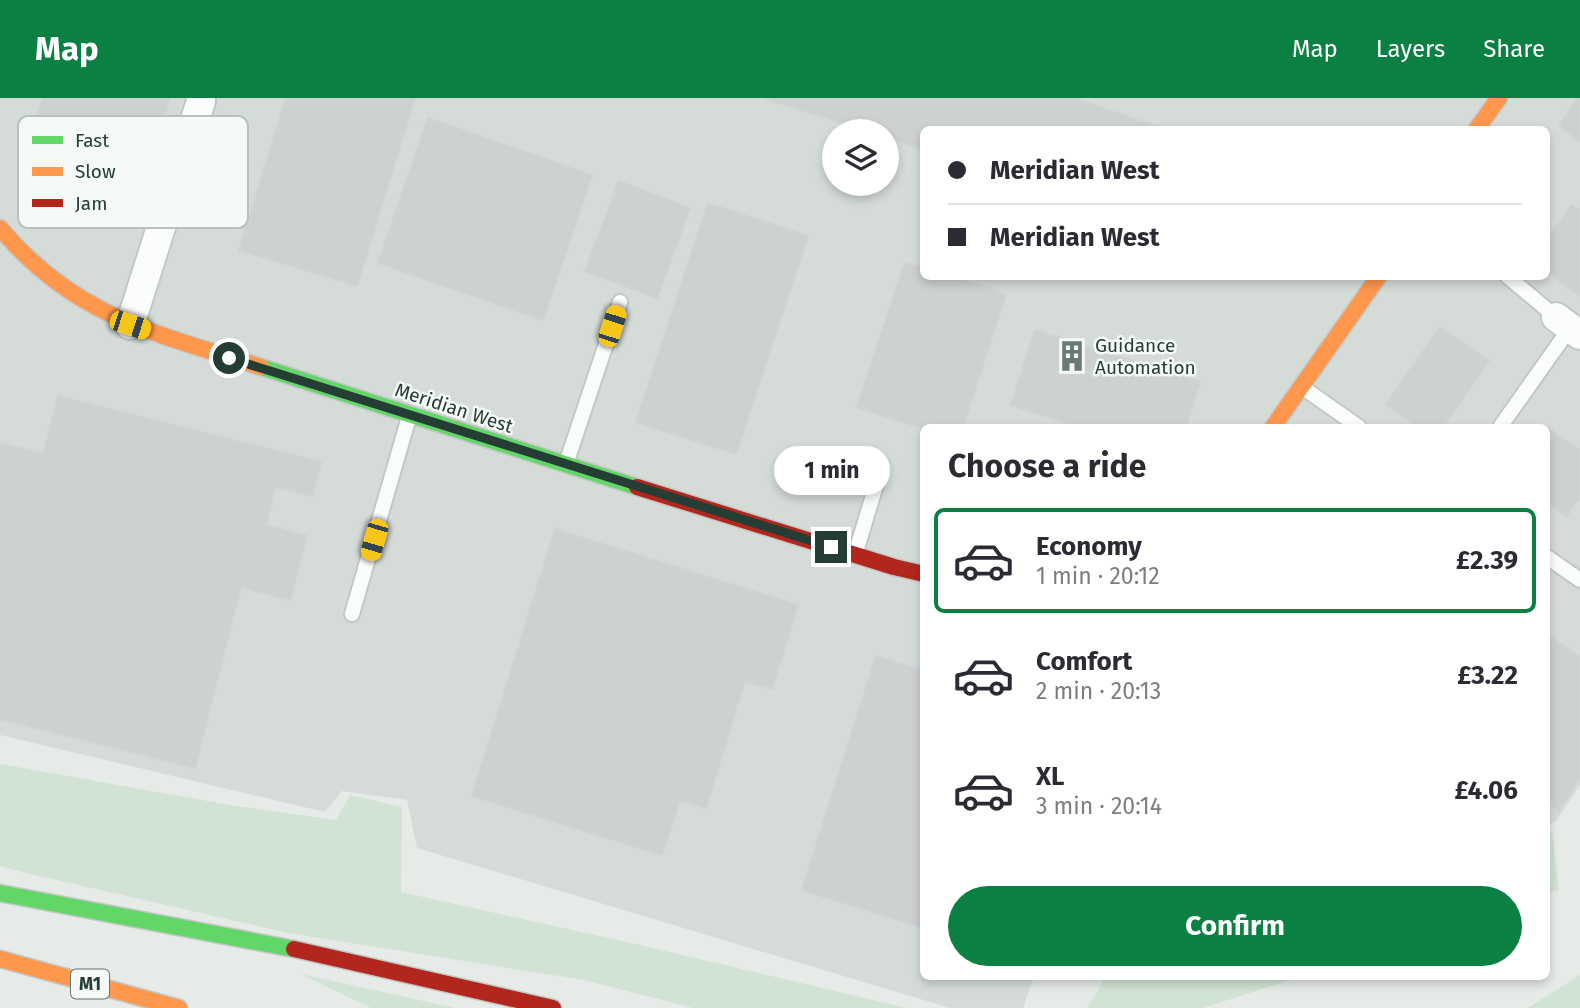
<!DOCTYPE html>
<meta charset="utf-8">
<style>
body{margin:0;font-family:"Fira Sans",sans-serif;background:#f2f2f3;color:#2b2b33;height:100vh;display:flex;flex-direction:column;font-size:26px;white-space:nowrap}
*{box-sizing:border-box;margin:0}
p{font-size:23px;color:#7c7c81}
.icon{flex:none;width:38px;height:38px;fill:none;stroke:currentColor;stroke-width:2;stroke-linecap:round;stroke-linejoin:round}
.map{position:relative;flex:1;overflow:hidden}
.side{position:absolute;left:920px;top:326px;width:630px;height:556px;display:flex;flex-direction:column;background:#fff;border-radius:10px;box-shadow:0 4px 10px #0003}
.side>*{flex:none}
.hud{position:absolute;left:920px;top:28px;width:630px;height:154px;border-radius:10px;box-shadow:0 4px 10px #0003;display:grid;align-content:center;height:154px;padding:0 28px;background:#fff}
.buttons{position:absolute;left:822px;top:21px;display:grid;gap:14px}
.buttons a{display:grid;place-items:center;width:77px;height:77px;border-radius:50%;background:#fff;box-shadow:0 4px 10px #0003;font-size:35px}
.end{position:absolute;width:32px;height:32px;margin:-16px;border:9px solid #253d35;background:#fff;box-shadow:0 0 0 4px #fff}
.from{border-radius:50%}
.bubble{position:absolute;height:49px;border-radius:24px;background:#fff;box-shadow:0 4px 10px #0003;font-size:23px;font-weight:700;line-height:49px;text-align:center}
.car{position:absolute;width:21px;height:42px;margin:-21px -10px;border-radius:9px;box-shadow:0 0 5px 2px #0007;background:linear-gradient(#f5c518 24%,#345 0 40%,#f5c518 0 76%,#345 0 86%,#f5c518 0)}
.hud b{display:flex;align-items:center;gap:24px;height:66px;font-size:26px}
.hud b+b{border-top:2px solid #e1e1e2}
.hud i{width:18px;height:18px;background:#2b2b33}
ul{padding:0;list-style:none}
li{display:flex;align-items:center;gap:21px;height:105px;margin:0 14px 10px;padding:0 14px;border:4px solid transparent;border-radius:10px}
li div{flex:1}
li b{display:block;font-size:26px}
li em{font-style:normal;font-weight:700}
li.selected{border-color:#0b8043}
li>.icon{width:63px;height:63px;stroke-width:1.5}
h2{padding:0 28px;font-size:32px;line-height:84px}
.primary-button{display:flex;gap:14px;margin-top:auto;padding:14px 28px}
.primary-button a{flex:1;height:80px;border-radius:42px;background:#0b8043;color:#fff;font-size:28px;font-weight:700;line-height:80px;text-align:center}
header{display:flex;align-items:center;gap:42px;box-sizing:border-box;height:98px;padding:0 35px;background:#0b8043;color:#fff}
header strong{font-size:33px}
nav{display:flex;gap:38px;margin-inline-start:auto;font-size:24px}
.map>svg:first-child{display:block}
</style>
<header>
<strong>Map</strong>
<nav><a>Map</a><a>Layers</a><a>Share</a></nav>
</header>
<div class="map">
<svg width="1580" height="910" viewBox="0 0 1580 910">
<rect width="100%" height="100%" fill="#e6ebe8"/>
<path fill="#d5dcd8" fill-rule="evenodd" d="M0,0H1580V687L1556,723L1547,727V329H924V878L1034,879L1023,910H950L417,750L407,702L342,693L325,714L0,637ZM924,32H1547V178H924ZM835,33H887V86H835Z"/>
<path fill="#d1e3d5" d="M0,666L230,707L336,722L350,697L402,709L401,794L640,847L907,910H693L584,882L288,835L22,774L0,768Z
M1552,733L1559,792L1547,796V735Z
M301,876L455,910H371Z
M1580,877V910H1527H1528Z
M1106,879V878L1299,879L1203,910H1087Z"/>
<path fill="#cdd2d0" stroke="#cfd4d1" stroke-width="2" d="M43,0H170L147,73L31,36Z
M286,0H415L357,188L239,152Z
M764,0H1073L1168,32H924V51L887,39V33H868Z
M1578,0H1580V43L1559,28Z
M428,20L592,77L543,222L378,165Z
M619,83L690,110L657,200L585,173Z
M708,105L808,138L736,356L636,324Z
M1572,107L1580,112V198L1547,174V142Z
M905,164L924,170V178H951L1006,196L963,329L924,331L857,309Z
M1440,229L1489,263L1443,329H1418L1386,306Z
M1035,232L1200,284L1186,329H1080L1011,307Z
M58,298L321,364L313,398L276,389L266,427L307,438L290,502L241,489L195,670L0,621V345L43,356Z
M1547,330L1580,352V397L1567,418L1547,405Z
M555,431L798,507L772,591L745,583L706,710L680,702L662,757L472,698Z
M1547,536L1580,559V680L1559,712L1547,704Z
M876,558L924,573V830L802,792Z"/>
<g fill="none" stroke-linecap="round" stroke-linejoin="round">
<defs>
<path id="lane" d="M1507,178L1556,219
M1302,289L1359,329
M1500,329L1570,230
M566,366L620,204
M855,457L880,374
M1547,459L1580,482
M352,516L409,319"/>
<path id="street" d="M1556,219L1580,237
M130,227L201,3"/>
<path id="fast" d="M261,269L637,389
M0,795L294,851"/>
<path id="slow" d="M1476,32L1499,0
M0,130C75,219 155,235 261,269
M1273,329L1379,178
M0,861L179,910"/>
<path id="jam" d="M637,389L894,469L924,476
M294,851L553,910"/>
</defs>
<use href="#lane" stroke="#c3c8c5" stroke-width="18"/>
<use href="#street" stroke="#c3c8c5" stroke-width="32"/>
<use href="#fast" stroke="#c2c8c5" stroke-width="19"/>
<use href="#slow" stroke="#c2c8c5" stroke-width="19"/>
<use href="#jam" stroke="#c2c8c5" stroke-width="19"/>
<use href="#lane" stroke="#fbfcfc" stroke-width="14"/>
<use href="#street" stroke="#fbfcfc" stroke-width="28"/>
<use href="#fast" stroke="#63d668" stroke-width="16"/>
<use href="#slow" stroke="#ff974d" stroke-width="16"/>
<use href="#jam" stroke="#b3261e" stroke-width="16"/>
</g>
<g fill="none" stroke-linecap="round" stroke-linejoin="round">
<path stroke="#253d35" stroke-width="9" d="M229,260L831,449"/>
</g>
<defs>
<symbol id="building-bare" viewBox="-9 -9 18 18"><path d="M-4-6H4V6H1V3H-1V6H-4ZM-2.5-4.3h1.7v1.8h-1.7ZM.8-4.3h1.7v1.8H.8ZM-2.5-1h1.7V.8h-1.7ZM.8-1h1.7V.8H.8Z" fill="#697a74" stroke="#f5f9f7" stroke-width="2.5" paint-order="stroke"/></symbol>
</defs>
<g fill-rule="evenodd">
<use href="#building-bare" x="1050" y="236" width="44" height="44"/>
</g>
<g text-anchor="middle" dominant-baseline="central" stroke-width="5" stroke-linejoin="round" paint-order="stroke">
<rect fill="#f5f9f7" stroke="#63756f" stroke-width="2" x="71" y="871.5" width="38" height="29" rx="5"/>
<g font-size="18" font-weight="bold" fill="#253d35">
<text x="90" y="886">M1</text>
</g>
<g font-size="19" fill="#253d35" stroke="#f5f9f7" text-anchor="start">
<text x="1095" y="247">Guidance<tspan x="1095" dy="22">Automation</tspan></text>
</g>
<g font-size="19" fill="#253d35" stroke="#f5f9f7">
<text transform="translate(454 310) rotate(18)">Meridian West</text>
</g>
</g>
<rect x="18" y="18" width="230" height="112" rx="10" fill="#f5f9f7" stroke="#b7c1bd" stroke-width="2"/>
<rect x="32" y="38" width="31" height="8" fill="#63d668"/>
<rect x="32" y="69" width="31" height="9" fill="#ff974d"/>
<rect x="32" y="101" width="31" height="8" fill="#b3261e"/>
<g font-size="19" fill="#253d35">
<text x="75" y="49">Fast</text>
<text x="75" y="80">Slow</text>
<text x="75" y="112">Jam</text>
</g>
</svg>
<div class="buttons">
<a><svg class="icon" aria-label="layers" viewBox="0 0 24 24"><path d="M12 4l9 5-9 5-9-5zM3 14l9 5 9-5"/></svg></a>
</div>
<i class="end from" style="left:229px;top:260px"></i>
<i class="end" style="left:831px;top:449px"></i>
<div class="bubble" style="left:774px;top:348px;width:116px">1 min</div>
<i class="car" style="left:130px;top:227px;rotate:108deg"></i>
<i class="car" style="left:612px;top:228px;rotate:18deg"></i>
<i class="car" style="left:374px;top:442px;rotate:196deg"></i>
<div class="hud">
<b><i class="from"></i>Meridian West</b>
<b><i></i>Meridian West</b>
</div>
<section class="side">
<h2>Choose a ride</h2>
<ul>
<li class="selected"><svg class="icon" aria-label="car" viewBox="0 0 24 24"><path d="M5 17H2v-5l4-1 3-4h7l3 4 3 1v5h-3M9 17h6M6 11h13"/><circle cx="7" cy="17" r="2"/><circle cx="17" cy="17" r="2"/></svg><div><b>Economy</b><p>1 min · 20:12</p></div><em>£2.39</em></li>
<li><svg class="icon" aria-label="car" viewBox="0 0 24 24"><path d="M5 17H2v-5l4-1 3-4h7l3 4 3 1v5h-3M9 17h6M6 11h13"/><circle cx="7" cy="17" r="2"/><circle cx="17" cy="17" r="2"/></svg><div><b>Comfort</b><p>2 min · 20:13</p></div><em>£3.22</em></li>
<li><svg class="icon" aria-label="car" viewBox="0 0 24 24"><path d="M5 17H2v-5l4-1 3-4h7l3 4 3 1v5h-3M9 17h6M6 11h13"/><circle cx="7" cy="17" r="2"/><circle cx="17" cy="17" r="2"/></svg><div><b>XL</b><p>3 min · 20:14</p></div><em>£4.06</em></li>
</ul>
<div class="primary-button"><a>Confirm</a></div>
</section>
</div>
